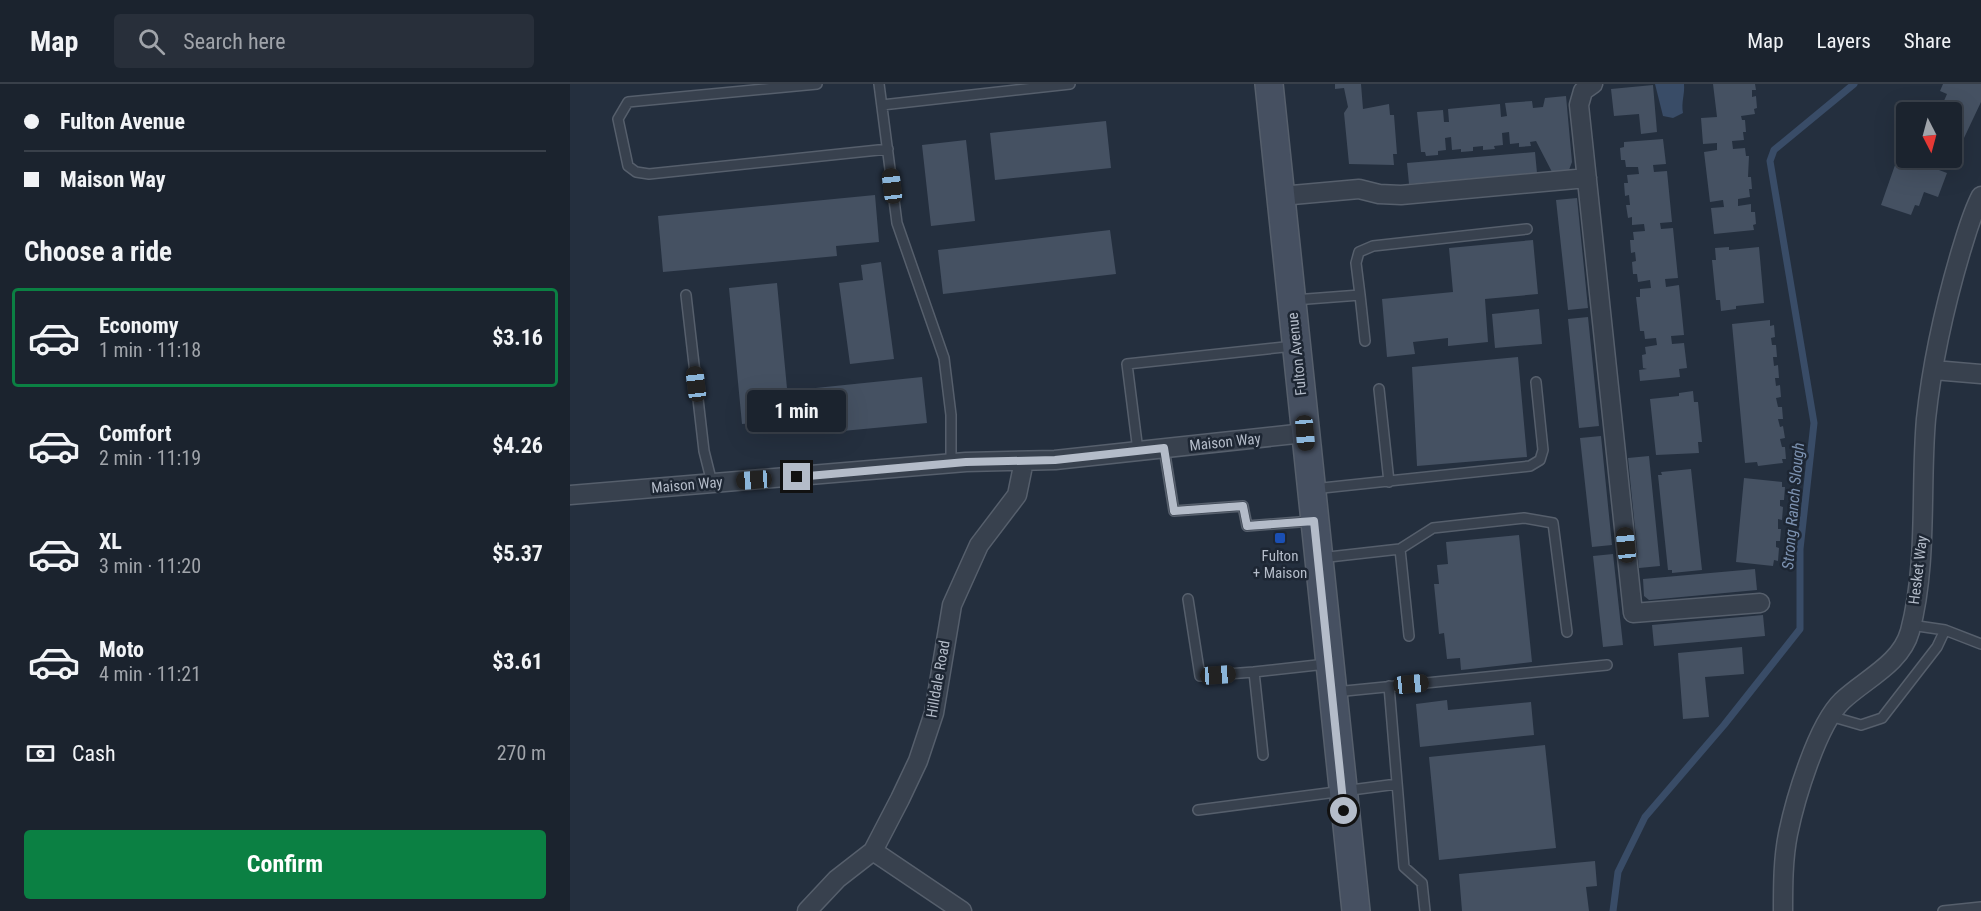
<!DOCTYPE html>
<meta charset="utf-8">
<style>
body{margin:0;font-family:"Roboto Condensed",sans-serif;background:#282f3a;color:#f1f3f6;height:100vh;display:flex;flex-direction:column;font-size:22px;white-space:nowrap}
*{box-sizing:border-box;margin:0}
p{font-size:20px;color:#a0a4aa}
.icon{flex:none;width:33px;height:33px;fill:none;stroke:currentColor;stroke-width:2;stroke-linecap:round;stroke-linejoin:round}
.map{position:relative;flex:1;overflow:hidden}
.side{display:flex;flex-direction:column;background:#1b232e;width:570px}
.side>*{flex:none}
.banner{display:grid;align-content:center;height:132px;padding:0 24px;background:#1b232e}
.needle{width:39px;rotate:174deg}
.fabs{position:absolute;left:1326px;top:18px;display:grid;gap:12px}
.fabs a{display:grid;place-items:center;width:66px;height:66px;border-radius:6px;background:#1b232e;box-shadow:0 6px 24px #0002,0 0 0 2px #39404a;font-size:30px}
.end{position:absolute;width:27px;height:27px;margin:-14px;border:8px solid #b4bcc9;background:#111;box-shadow:0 0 0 3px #111}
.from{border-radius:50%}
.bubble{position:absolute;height:42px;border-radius:6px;background:#1b232e;box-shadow:0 6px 24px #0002,0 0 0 2px #39404a;font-size:20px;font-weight:700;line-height:42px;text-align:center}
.car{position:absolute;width:18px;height:36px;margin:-18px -9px;border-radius:8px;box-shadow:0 0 4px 2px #0007;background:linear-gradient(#222 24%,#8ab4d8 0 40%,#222 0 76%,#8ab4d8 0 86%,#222 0)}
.banner b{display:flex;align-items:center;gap:21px;height:57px;font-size:22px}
.banner b+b{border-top:2px solid #39404a}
.banner i{width:15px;height:15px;background:#f1f3f6}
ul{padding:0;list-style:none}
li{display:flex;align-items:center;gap:18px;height:99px;margin:0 12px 9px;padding:0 12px;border:3px solid transparent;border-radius:6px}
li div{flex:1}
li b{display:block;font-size:22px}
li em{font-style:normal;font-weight:700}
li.active{border-color:#0b8043}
li>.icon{width:54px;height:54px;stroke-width:1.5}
h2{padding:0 24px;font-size:27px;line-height:72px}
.pay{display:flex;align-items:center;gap:15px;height:66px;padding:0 24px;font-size:22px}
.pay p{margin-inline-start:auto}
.button{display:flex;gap:12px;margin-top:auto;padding:12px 24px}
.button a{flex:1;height:69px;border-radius:6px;background:#0b8043;color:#fff;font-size:24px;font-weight:700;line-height:69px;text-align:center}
header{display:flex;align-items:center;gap:36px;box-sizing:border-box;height:84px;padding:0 30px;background:#1b232e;border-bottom:2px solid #39404a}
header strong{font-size:28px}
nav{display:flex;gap:33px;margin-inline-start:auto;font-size:21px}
.search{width:420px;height:54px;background:#282f3a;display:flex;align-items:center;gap:15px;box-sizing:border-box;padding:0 21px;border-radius:6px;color:#a0a4aa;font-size:22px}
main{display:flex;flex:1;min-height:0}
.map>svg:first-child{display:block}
</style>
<header>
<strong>Map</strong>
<div class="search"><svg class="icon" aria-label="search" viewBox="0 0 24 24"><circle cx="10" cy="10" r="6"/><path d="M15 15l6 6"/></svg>Search here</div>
<nav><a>Map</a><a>Layers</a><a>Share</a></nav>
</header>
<main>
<section class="side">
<div class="banner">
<b><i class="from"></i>Fulton Avenue</b>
<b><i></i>Maison Way</b>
</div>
<h2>Choose a ride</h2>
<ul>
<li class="active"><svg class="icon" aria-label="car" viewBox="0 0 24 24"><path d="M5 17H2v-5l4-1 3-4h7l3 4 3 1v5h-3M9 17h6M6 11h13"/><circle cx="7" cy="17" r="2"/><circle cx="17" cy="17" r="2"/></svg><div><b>Economy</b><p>1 min · 11:18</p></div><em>$3.16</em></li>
<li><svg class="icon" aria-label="car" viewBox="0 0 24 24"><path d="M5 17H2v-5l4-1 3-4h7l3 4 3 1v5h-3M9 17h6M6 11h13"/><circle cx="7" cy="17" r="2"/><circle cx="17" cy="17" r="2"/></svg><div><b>Comfort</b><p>2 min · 11:19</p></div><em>$4.26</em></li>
<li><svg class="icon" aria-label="car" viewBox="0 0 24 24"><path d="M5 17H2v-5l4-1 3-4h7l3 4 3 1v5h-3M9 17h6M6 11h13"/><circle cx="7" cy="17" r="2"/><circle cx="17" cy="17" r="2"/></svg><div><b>XL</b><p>3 min · 11:20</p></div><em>$5.37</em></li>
<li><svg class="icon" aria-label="car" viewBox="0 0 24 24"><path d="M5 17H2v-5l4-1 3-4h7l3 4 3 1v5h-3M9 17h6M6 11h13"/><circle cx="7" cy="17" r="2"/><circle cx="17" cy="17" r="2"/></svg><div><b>Moto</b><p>4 min · 11:21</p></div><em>$3.61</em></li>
</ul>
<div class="pay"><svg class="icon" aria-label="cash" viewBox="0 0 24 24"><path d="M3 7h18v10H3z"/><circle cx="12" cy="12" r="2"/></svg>Cash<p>270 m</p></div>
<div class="button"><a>Confirm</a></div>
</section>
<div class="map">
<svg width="1411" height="827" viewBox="0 0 1411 827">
<rect width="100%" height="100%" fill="#242f3e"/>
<path fill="#394c67" d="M1085,0H1114C1115,10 1111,18 1113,29L1103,34L1093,32Z"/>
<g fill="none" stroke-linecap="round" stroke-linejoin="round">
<path stroke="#394c67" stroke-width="7" d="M1043,827L1048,788L1075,733L1154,641L1230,545V465L1244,339L1200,77L1204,66L1284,0"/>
</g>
<path fill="#455162" d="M765,0H791L793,25L819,20L820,31H824L827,70H823L824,81L779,80L774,29L778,23L774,4L765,5Z
M1143,0H1185L1186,6H1182V13L1186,12L1187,24L1184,25L1185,30L1171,32L1172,36H1175L1176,48H1173L1174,56L1162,57L1163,65L1175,64L1176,72H1179L1178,93H1181L1182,105H1179L1180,113L1168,115V122L1181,120V128H1185L1186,140L1183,141L1184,146L1144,150L1141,124L1154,123L1153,116L1140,118L1134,68L1147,66V59L1133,60L1131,34L1147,33Z
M1373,0H1411V18L1394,54L1382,50V28H1369L1377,10L1370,7Z
M1083,1L1087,48L1071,50L1069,30L1044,32L1041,5Z
M996,12L1002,78L999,86L982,88L966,57L960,58L961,62L949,63V59L940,60L939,48L932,49L933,61L924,62L925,65L913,66V62L903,63V67L891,68V65L882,66L881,53L875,54L876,66L868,67V71L856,72L855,68H851L847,28L873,26L874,38H879L878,25L930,20L931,33L937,32L935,19L962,17L963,24L973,23L975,14Z
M536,37L541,84L425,96L420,49Z
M1093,55L1096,80L1083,81L1084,88L1097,87L1102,138L1090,139L1091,145L1103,144L1108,194L1095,195L1096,203L1109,201L1114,251L1101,252L1102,260L1114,259L1117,284L1109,285L1110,293L1070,297L1069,286L1077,285L1073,284L1072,271L1076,270L1075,263L1087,261L1086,254L1075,255L1074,247H1070L1066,213H1070V205L1081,204L1080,196L1068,198L1067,190H1063L1062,178L1066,177L1065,168L1061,169L1060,156H1064L1063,148L1075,147L1074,140L1062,141V133L1058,134L1056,121H1060L1059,111L1055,112L1054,99H1058L1057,91L1069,90L1068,83H1056L1055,76H1051L1050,64L1054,63V58Z
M396,56L405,137L361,142L352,61Z
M1331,64L1336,65V74H1361L1358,82L1377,89L1368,113L1354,108L1349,122L1345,121L1341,131L1311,121Z
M965,68L967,89L839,100L837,79Z
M305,111L309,158L266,162L267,172L93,188L88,132Z
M1007,114L1018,224L998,226L986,116Z
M540,146L546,190L373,210L368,166Z
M963,156L968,210L915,215L918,258L878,262V254L843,258L845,270L817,273L812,215L883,208L879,164Z
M1159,163V166L1189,163L1194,219L1166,222V225L1151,227L1150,216H1146L1142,176H1146L1145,164Z
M311,178L324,275L280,280L269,199L293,196L291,181Z
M207,199L220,336L172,340L159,204Z
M969,225L972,260L925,264L922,230Z
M1018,233L1029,342L1009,344L998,235Z
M1200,236V242L1204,241L1205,253L1201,254L1202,261H1206L1207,273H1203L1204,282L1208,281L1209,294H1205L1206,302L1210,301L1211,313L1206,314L1208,323H1212L1213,335H1208L1210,343L1213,342L1215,354L1210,355L1212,363H1215L1216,375H1212L1213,379L1188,382L1187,378L1175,379L1162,240Z
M948,273L957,373L847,382L842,283Z
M352,293L357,339L241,350L236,305Z
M1123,307L1124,318H1128L1132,358H1128L1129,369L1086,371L1080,315L1109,312V309Z
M1031,352L1042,461L1022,463L1010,354Z
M1079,372L1090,482L1069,484L1058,374Z
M1121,385L1132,486L1102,489V486H1098L1088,391H1092L1091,388Z
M1174,394L1212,398V403H1215L1214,416H1210V422L1213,423L1212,436L1208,435V445H1211L1210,457H1206V463L1209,464L1208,477L1204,476L1203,482L1166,478Z
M949,451L962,578L891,586L890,574L877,575L874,549L869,550L864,500H869L867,481L878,480L876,458Z
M1043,470L1053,561L1033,563L1023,472Z
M1185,485L1187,506L1079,516L1074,512L1073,495Z
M1193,531L1195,552L1084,562L1082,541Z
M1172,563L1174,590L1135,593L1139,633L1113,635L1108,569Z
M877,616L878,626L961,618L964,651L850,663L846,620Z
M975,661L986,764L869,776L859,673Z
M1025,777L1027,802L1016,803L1019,827H892L889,790Z"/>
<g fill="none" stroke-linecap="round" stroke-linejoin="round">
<defs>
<path id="service" d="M247,0L58,18L48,35L58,82L66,88L79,90L318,65
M309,0L327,139L374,274L381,331V379
M312,21L500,0
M116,211L134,367L142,399
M790,211L795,257
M724,216L790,211L786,179L789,168L803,162L957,145
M809,305L819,398
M594,364L604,427L673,422L677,442L742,437
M568,367L557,280L724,262
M743,405L960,382L970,376L973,366L966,298
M830,465L863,444L954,434L983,439L997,548
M750,474L830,465L839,552
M618,515L630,592L684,588
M1341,541L1375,546L1411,560
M819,602L834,783L852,799L855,827
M765,608L1037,581
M1260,632L1291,641L1312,634L1367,563L1375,546
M693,671L684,588L756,580
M628,726L827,700
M1373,827L1411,823"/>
<path id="minor" d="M1023,0L1013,7L1009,21L1063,529L1190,519
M711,112L789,105L809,110L831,111L1017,94
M1364,286L1411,290
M0,411L396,378L485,376L735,349
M303,767L392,827
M237,827L267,795L303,767L330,715L348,677L364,629L382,521L409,461L447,411L454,377
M1213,827C1213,802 1213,775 1218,750C1225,716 1247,641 1272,617C1295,595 1331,580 1340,547C1358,479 1350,404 1356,335C1362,279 1375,221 1391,167C1397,148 1402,129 1411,112"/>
<path id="secondary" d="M699,0L786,827"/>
</defs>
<use href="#service" stroke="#565f6c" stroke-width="12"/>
<use href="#minor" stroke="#565f6c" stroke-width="21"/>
<use href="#secondary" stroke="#565f6c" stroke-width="30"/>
<use href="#service" stroke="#38414e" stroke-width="9"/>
<use href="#minor" stroke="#38414e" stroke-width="18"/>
<use href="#secondary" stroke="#465061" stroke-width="27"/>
</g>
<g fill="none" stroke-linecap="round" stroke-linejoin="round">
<path stroke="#b4bcc9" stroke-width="8" d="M227,393L396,378L485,376L594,364L604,427L673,422L677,442L744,437L774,727"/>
</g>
<rect fill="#1a4fb4" stroke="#1d2633" stroke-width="2" x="704" y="448" width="12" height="12" rx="3"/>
<g text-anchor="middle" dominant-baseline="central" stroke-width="5" stroke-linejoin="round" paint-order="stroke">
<g font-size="15" fill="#b4bcc9" stroke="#1d2633">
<text transform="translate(727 270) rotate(-96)">Fulton Avenue</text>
<text transform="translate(655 358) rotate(-6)">Maison Way</text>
<text transform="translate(117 401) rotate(-5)">Maison Way</text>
<text transform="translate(1348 486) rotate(-83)">Hesket Way</text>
<text transform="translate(368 595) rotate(-80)">Hilldale Road</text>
</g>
<g font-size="15" fill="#b4bcc9" stroke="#1d2633">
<text x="710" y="472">Fulton<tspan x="710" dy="17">+ Maison</tspan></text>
</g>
<g font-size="16" font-style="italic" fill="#7c92b1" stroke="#1d2633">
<text transform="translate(1223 422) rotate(-85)">Strong Ranch Slough</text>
</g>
</g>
</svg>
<div class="fabs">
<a><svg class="needle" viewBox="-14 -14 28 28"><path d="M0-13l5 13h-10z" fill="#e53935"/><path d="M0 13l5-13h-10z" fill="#a0a4aa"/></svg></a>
</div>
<i class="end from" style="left:774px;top:727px"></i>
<i class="end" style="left:227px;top:393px"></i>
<div class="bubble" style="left:177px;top:306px;width:99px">1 min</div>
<i class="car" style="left:322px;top:102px;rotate:353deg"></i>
<i class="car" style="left:126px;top:300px;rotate:353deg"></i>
<i class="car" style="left:735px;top:349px;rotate:175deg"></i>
<i class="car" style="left:184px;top:396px;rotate:266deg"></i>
<i class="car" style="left:1056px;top:461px;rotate:354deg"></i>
<i class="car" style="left:648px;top:591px;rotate:86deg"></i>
<i class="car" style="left:841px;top:600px;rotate:84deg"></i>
</div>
</main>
